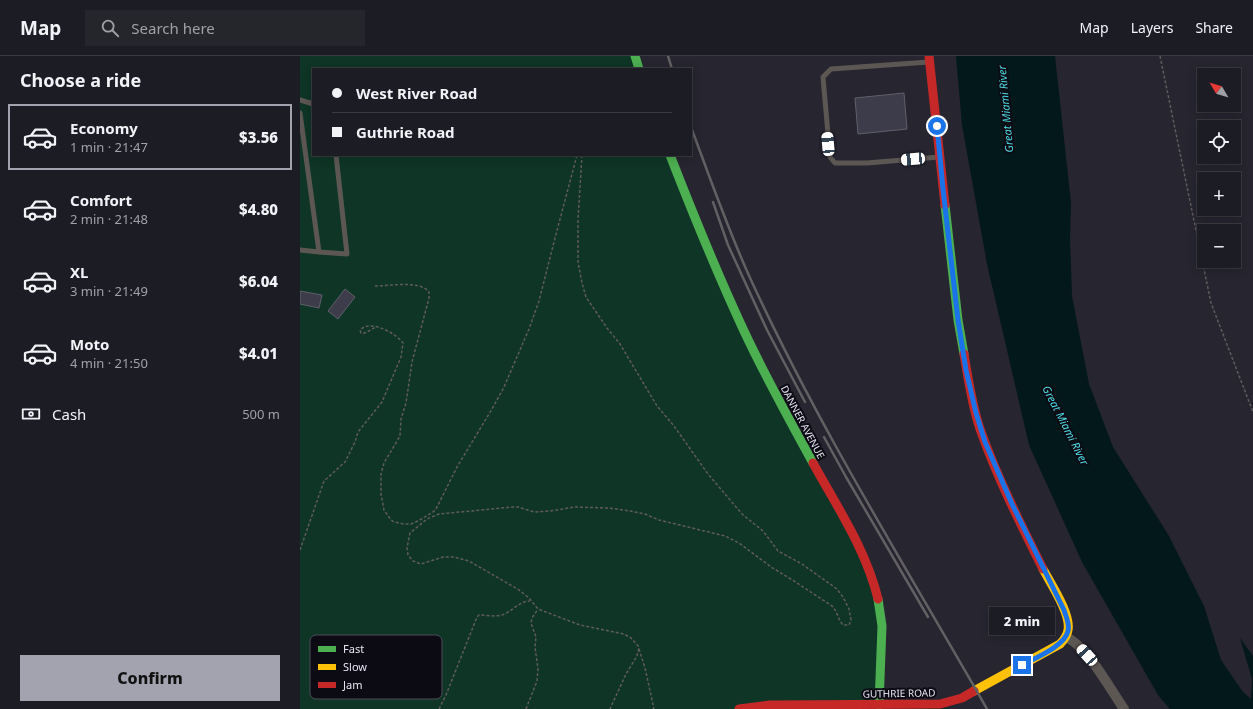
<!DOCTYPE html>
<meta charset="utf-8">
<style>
body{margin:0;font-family:"Noto Sans",sans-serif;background:#25252c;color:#f1f3f6;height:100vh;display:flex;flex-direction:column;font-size:15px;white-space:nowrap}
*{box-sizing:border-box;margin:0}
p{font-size:13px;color:#a0a1a6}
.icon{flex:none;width:22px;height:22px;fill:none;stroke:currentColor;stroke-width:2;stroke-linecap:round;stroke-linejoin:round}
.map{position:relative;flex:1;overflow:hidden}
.details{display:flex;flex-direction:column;background:#1c1c24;width:300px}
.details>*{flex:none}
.top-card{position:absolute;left:12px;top:12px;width:380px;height:88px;border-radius:0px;box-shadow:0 2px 10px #0003,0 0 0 1px #3a3a41;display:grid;align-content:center;height:88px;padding:0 20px;background:#1c1c24}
.needle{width:26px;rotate:308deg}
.controls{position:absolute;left:897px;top:12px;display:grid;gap:8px}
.controls a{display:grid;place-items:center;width:44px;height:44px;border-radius:0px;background:#1c1c24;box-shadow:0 2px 10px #0003,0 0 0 1px #3a3a41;font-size:20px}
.end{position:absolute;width:18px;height:18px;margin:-9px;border:5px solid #1a73e8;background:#fff;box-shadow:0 0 0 2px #fff}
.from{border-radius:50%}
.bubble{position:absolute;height:28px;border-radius:0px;background:#1c1c24;box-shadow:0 2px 10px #0003,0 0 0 1px #3a3a41;font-size:13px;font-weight:800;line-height:28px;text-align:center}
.car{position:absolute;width:12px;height:24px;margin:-12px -6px;border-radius:5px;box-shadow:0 0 3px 1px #0007;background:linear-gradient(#fff 24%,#345 0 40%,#fff 0 76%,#345 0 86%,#fff 0)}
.top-card b{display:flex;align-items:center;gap:14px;height:38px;font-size:15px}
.top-card b+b{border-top:1px solid #3a3a41}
.top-card i{width:10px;height:10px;background:#f1f3f6}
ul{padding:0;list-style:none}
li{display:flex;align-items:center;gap:12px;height:66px;margin:0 8px 6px;padding:0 12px;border:2px solid transparent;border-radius:0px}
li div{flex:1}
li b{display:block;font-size:15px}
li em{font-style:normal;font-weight:800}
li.current{border-color:#a3a2af}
li>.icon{width:36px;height:36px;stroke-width:1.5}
h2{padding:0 20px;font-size:18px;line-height:48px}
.pay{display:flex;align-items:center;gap:10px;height:44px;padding:0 20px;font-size:15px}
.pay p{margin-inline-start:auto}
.button{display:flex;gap:8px;margin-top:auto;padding:8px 20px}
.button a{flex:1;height:46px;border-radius:0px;background:#a3a2af;color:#111;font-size:16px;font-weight:800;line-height:46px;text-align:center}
header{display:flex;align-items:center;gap:24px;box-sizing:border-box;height:56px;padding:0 20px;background:#1c1c24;border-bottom:1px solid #3a3a41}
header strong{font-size:19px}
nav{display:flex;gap:22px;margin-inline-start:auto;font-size:14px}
.search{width:280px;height:36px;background:#25252c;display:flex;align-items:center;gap:10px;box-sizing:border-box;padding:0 14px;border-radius:0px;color:#a0a1a6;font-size:15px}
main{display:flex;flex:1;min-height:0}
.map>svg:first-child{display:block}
</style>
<header>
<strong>Map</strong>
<div class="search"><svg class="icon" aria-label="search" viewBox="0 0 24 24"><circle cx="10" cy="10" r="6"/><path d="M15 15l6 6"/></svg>Search here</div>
<nav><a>Map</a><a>Layers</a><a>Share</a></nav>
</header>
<main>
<section class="details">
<h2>Choose a ride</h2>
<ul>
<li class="current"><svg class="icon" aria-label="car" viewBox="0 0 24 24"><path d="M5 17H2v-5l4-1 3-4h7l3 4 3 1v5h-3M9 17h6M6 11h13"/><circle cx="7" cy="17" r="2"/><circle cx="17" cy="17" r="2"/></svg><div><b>Economy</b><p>1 min · 21:47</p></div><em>$3.56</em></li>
<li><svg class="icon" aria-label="car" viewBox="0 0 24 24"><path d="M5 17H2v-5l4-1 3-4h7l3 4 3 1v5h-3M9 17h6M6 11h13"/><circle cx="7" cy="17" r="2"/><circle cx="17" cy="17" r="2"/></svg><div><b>Comfort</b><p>2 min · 21:48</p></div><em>$4.80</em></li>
<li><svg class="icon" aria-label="car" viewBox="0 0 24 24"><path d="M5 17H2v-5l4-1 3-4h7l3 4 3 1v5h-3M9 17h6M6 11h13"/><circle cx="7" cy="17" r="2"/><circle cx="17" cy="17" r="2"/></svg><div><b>XL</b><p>3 min · 21:49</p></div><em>$6.04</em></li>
<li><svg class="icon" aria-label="car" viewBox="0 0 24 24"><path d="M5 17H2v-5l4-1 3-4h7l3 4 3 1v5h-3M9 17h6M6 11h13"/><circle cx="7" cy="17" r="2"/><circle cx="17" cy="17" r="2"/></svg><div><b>Moto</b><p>4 min · 21:50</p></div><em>$4.01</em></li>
</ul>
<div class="pay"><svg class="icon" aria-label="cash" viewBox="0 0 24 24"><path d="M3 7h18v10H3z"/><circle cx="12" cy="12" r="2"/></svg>Cash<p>500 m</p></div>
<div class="button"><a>Confirm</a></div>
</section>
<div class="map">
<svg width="953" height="653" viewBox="0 0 953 653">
<rect width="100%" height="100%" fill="#262530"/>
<path fill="#0e3526" d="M0,0H335L339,13H13V99H370L405,189L576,530L579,649L439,653H0Z"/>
<path fill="#03181b" d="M656,0H755L771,147L770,182L772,240L789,328L813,391L869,480L904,550L921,604L943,636L951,643L952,623L940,582L953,600V653H870L858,639L782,506L729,389L687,208L662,69Z"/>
<path fill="#3d3c4a" stroke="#605f6a" d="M604,37L607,73L558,78L555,42Z
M45,233L55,241L38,263L28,255Z
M0,235L22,239L19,252L0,248Z"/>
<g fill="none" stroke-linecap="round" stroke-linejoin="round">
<path stroke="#605b5d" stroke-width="1.5" stroke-dasharray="3 2" stroke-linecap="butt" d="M860,0L911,247L953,356
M282,99L278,163V206L282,227L286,241L307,272L320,288L357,350L374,370L408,418L442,458L463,475L478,495L502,508L537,533L543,541L549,553L551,564L549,569H543C538,564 538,556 532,550L494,525L471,511L439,487L425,480L359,464L345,458L330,455L309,452L275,451L250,455L234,456L218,451H213L139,458L127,463L110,477L107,492L108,499L113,505L121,508L143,501H154L169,505L219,534L229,542L238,553L280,569L324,578L331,582L339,591L337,600L326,618L310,653
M75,230C89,230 120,224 129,236V242L112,306L106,347L101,363L100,380L84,407L81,418V438L84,454L91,464L94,466L104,468H111L118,465L133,456L136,453L157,411L192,353L204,331L229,273L239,245L254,186L277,99
M0,494L24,425L45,406L55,386L58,376L82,346L101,301L103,287C96,277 70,263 60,274L61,277H65L76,271
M339,593L345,612L354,653
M139,653L146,639L177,561L179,559C186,559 195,561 202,559C212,556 219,545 230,545
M226,653L237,625L238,613L235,591L236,581L231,567L232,562L238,553"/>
<path stroke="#5d5754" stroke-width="5" d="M629,6L531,13L523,21L530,101L535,107H567L639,101
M0,44L13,48
M0,57L19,196L47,198L36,99
M0,194L19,196"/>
<path stroke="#5d5754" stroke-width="10" d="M766,581C788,591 810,633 824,653"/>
<path stroke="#4caf50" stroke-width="9" d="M335,0L339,13
M370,99C393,158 417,217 444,275C465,320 489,363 513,407
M645,149L658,264L664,298
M578,543L582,570L579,649"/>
<path stroke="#ffc107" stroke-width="9" d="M674,635L760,588C764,584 767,580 768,574C771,558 751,528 743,513"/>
<path stroke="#c62828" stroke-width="9" d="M629,0L645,149
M664,298C668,323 672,349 680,373C697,421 720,467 743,513
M513,407C537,451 566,493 578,543
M439,653L470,649L640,648L662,642L674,635"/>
<path stroke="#626063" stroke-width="2.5" d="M368,0L372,13
M391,71C410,122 428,174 451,224C519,372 606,511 687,653
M413,146L428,189L467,274L505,346
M524,381L546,421L628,561"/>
</g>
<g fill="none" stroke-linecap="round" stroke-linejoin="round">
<path stroke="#1a73e8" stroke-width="5" d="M637,70L643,133L658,264L666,314L676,357L685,386L712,448L764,554C766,561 770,568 768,575C765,590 735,602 722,609"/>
</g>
<g text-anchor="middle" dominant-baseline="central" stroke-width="4" stroke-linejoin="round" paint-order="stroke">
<g font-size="10" fill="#e6e6f4" stroke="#0c0b14">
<text transform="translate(503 366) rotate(62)">DANNER AVENUE</text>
<text transform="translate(599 637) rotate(-1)">GUTHRIE ROAD</text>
</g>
<g font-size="11" font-style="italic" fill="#4ddbe4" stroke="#0c0b14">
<text transform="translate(705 53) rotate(-95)">Great Miami River</text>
<text transform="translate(766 369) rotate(63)">Great Miami River</text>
</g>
</g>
<rect x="10" y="579" width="132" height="64" rx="6" fill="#0c0b14" stroke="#4d4d57" stroke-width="1"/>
<rect x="18" y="590" width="18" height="6" fill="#4caf50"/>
<rect x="18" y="608" width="18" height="6" fill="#ffc107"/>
<rect x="18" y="626" width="18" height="6" fill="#c62828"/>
<g font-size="11" fill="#e6e6f4">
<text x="43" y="597">Fast</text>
<text x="43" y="615">Slow</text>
<text x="43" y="633">Jam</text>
</g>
</svg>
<div class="controls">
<a><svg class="needle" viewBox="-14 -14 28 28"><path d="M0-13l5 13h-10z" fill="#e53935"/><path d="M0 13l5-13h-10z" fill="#a0a1a6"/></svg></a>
<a><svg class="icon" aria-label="locate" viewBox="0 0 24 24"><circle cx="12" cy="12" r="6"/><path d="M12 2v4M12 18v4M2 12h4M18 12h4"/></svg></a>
<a>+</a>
<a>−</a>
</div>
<i class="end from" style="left:637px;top:70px"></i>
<i class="end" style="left:722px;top:609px"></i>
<div class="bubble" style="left:689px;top:551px;width:66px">2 min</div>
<i class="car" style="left:528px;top:88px;rotate:355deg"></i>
<i class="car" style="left:613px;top:103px;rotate:265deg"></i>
<i class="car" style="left:787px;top:599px;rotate:318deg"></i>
<div class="top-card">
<b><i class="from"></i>West River Road</b>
<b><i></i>Guthrie Road</b>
</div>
</div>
</main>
